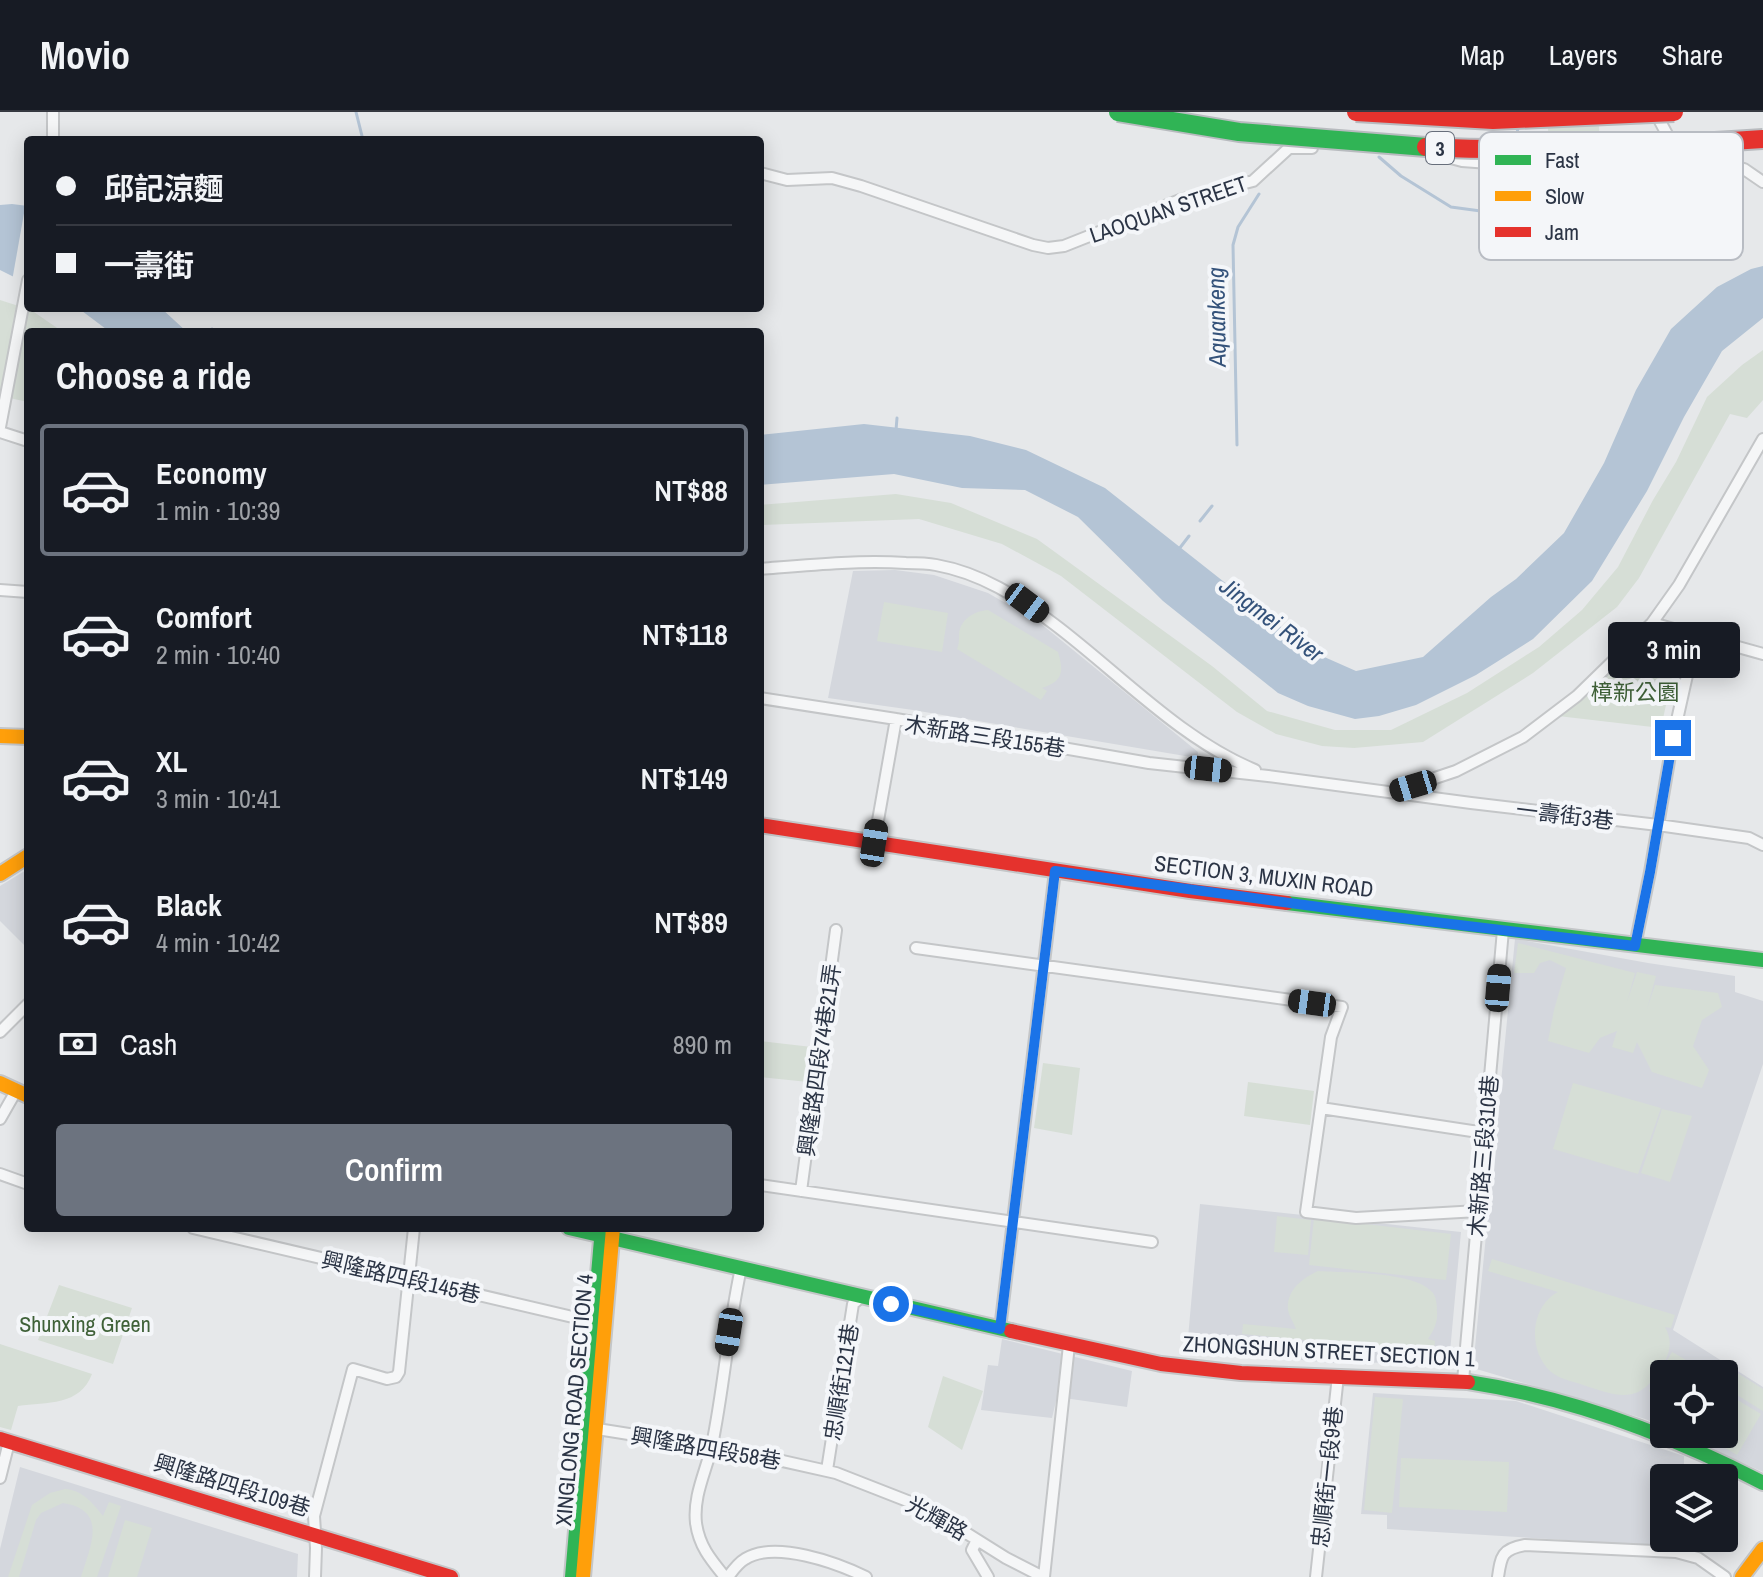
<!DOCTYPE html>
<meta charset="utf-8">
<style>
body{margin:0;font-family:"Archivo Narrow","Noto Sans TC",sans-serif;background:#20242c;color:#f1f3f6;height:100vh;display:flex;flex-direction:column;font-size:30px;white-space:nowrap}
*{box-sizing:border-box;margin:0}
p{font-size:26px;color:#9ea1a6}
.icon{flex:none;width:44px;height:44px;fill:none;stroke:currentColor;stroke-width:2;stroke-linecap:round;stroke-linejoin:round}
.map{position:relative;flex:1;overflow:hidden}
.details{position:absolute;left:24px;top:216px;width:740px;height:904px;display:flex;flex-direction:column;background:#171b24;border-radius:8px;box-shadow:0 4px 20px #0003}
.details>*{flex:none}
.top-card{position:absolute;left:24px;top:24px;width:740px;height:176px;border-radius:8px;box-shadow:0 4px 20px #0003;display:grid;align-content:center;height:176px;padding:0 32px;background:#171b24}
.fabs{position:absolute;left:1650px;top:1248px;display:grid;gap:16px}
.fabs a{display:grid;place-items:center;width:88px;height:88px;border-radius:8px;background:#171b24;box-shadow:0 4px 20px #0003;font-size:40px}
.end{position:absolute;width:36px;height:36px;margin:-18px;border:10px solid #1a73e8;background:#fff;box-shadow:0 0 0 4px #fff}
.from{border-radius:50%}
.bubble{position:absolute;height:56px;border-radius:8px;background:#171b24;box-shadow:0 4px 20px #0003;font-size:26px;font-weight:600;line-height:56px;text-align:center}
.car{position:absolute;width:24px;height:48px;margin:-24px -12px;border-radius:10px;box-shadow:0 0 6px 2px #0007;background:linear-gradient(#222 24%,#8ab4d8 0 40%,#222 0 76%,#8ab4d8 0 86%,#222 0)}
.top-card b{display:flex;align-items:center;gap:28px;height:76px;font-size:30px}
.top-card b+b{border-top:2px solid #363941}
.top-card i{width:20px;height:20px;background:#f1f3f6}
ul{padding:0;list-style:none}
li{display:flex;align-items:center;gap:24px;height:132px;margin:0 16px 12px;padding:0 16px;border:4px solid transparent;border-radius:8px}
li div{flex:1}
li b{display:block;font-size:30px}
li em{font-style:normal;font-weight:600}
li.active{border-color:#6c737f}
li>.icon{width:72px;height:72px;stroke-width:1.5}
h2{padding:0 32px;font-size:36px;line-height:96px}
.pay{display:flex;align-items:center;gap:20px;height:88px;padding:0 32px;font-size:30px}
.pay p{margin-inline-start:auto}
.primary-button{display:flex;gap:16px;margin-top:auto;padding:16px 32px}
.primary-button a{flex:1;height:92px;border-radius:8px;background:#6c737f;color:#fff;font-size:32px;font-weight:600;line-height:92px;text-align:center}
header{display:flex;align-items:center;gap:48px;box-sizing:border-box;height:112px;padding:0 40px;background:#171b24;border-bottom:2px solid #363941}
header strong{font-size:38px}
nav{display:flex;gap:44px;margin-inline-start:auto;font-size:28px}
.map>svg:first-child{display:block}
</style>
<header>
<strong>Movio</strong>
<nav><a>Map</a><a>Layers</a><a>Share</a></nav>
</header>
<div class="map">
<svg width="1763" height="1465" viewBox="0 0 1763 1465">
<rect width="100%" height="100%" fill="#e6e8ea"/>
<path fill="#d4d7dd" d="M895,458L934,463L988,481L1040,511L1198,640L1197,646L913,598L828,586L853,459Z
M28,757V837L0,809V774Z
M1515,827L1648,851L1735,864V880L1763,889V952L1673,1218L1763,1275V1360L1678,1322H1724V1262H1664V1315L1645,1307L1473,1256Z
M1200,1092L1461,1120L1450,1240L1438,1250L1334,1251L1187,1237Z
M1002,1227L1132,1259L1127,1295L1057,1285L1052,1306L981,1298L988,1253L998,1254Z
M1373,1281L1516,1289L1684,1344V1366H1664V1426H1681L1680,1435L1387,1417V1403L1361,1402Z
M20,1355L298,1442L297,1465H0V1437Z"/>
<path fill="#d6ded6" d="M1547,0H1598L1601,49L1550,51Z
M0,188L31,198L63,220H28V290L0,284Z
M1763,238V288L1747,306L1730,302L1639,466L1617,495L1533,561L1423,630L1354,636L1322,634L1276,622L1237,600L1061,464L1002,432L919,407L760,413V393L896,382L951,391L1037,427L1212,554L1267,599L1335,618H1391L1467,581L1539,535L1582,498L1618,455L1653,388L1676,350L1707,285L1742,253Z
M884,490L948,501L942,540L877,529Z
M988,498L1058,540C1064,560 1063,569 1042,576L1047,579L1041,588L957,537C959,533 959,528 959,524C959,507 975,499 988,498Z
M1653,520L1680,528L1661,616L1558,604Z
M1518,831L1635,861L1627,890L1637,860L1656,864L1647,897L1655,873L1718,881L1722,895L1702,908L1693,934L1709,958L1702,976L1652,960L1637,930L1633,941L1612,935L1617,919L1600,926L1589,941L1548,929L1554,898L1566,856L1550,848L1540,851L1534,861H1514Z
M760,929L812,935L808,970L760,965Z
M1043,951L1080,956L1072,1023L1034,1016Z
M1248,970L1314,979L1310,1013L1244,1004Z
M1573,971L1661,996L1638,1062L1553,1037Z
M1662,997L1692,1004L1670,1070L1641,1061Z
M1277,1104L1311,1108L1308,1143L1274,1140Z
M1314,1106L1451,1122L1446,1168L1309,1153Z
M1492,1147L1675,1203L1671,1216L1665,1215C1673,1229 1670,1241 1662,1255C1639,1293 1620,1285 1583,1273C1572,1269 1559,1267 1550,1259C1527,1237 1531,1194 1558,1180L1488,1159Z
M1318,1159C1345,1161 1416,1159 1433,1181C1436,1185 1437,1193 1437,1199C1438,1210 1434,1218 1428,1227L1435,1229L1434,1240L1242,1222L1243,1212L1296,1217C1294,1211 1289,1204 1288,1198C1286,1178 1303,1166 1318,1159Z
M59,1173L132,1196L113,1252L38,1228Z
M0,1232L6,1234L92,1262C80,1294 47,1290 18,1294L11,1318L0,1315Z
M1672,1240L1711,1262H1664V1288L1649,1279Z
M1726,1254L1763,1277V1299L1724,1275V1262H1720Z
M943,1264L983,1279L962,1338L928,1315Z
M1724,1280L1761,1302L1737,1343L1702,1322H1724Z
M1375,1285L1403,1287L1392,1401L1364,1398Z
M1401,1346L1509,1350L1507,1400L1399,1395Z
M65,1377C82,1378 93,1391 103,1404L109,1390L121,1394L97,1465H81C90,1435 109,1398 63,1391L41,1401L36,1408L19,1465H8L32,1393L50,1381Z
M125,1408L152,1416L137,1465H108Z"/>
<path fill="#b4c4d5" d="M12,92L28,94V172L0,158V93Z
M1763,154V206L1722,239L1684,305L1647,379L1592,469L1533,527L1476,563L1416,593L1379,604L1355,607L1308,594L1278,581L1163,489L1078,405L1025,378L962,376L894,362L760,373V323L864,312L970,324L1026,338L1105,376L1313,540L1356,559L1423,545L1491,485L1516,467L1564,421L1604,351L1636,278L1671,217L1717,175L1751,157Z
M78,196H161L187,220H152L151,218L110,220Z"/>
<path fill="#e6e8ea" d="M26,90H28V176L12,169Z"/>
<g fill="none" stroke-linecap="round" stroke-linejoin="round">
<path stroke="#b4c4d5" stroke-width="3" d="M356,0L363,28
M1516,31L1518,14
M1379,45L1401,64L1451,95L1488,100L1500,93L1513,57
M211,220L212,217
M896,318L897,306
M1237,333L1233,133L1238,115L1259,82
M1200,409L1212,394
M1179,437L1189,424"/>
<defs>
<path id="street" d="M53,0V28
M1655,0L1682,50
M1443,44L1462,49L1528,54L1682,50L1706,56L1736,55L1744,57L1763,70
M760,61L787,68L832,66L861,74L1033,133L1048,136L1064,134L1180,88L1253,69L1289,36H1312
M0,315L28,168
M0,320L28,329
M760,457C809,453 857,448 906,451C915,451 926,451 936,453C981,461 1018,485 1054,512C1119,561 1180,627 1255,658
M0,478L28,480
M1652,511L1763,542
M760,586L896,607L1149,651L1268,664L1471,691L1658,713L1749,726L1763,733
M1396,679L1456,659L1523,625L1577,584L1652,511L1679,473L1763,327
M874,731L896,607
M1635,834L1650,760L1673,626L1696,523
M916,836L1342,895L1331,925L1306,1100L1356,1106L1478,1099
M0,920L28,892
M1321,996L1485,1021
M0,1007L16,979
M0,1062L28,1072
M760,1073L1152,1130
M801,1079L836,818
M193,1116L594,1210L598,1206
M1000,1217L1055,759
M1463,1269L1503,818
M591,1316L742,1340L836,1361L928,1397L1006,1446L1043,1465
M827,1358L853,1192L861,1185
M0,1366L9,1330
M977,1428L972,1438L988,1465
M315,1465L316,1436L314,1404L353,1257L387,1267L396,1265L399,1260L414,1116
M725,1465C711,1448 699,1434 696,1411C693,1383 706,1360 712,1333C724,1275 728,1215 741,1156
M728,1465C733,1458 738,1451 745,1447C775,1428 837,1451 866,1465
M1044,1465L1069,1233
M1316,1465L1338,1264
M1498,1465C1501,1444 1502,1437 1525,1433L1676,1440L1698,1446L1725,1465"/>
<path id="fast" d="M1287,791L1763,848
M569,1116L1011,1219
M1468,1270C1573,1286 1669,1322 1763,1371
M572,1465L602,1116"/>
<path id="slow" d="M0,624L28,625
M0,762L28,744
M0,971L28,984
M583,1465L613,1116
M1742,1465L1763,1437"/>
<path id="jam" d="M760,713L1190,779L1287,791
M1011,1219L1161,1252L1241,1261L1468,1270
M0,1327L451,1465"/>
</defs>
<use href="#street" stroke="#c4c6c8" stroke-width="14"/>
<use href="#fast" stroke="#c4c6c8" stroke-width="18"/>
<use href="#slow" stroke="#c4c6c8" stroke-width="18"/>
<use href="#jam" stroke="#c4c6c8" stroke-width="18"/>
<use href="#street" stroke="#f5f6f7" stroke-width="10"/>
<use href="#fast" stroke="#30b455" stroke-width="14"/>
<use href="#slow" stroke="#ff9f0a" stroke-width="14"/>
<use href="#jam" stroke="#e5322d" stroke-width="14"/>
<defs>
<path id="fast-bridge" d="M1118,0L1239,20L1426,35"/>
<path id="jam-bridge" d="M1356,0L1493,8L1674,0
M1426,35C1538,41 1651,34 1763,27"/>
</defs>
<use href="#fast-bridge" stroke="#b8bbbf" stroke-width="22" stroke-linecap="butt"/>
<use href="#jam-bridge" stroke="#b8bbbf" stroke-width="22" stroke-linecap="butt"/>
<use href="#fast-bridge" stroke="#30b455" stroke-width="18"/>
<use href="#jam-bridge" stroke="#e5322d" stroke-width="18"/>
</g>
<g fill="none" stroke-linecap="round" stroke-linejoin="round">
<path stroke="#1a73e8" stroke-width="10" d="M891,1192L1000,1217L1055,759L1393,805L1635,834L1650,760L1673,626"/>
</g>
<g text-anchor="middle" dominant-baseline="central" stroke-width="8" stroke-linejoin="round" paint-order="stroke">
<rect fill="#f4f6f9" stroke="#676e7b" stroke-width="2" x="1426" y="20" width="28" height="32" rx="6"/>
<g font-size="20" font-weight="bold" fill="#2b3445">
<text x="1440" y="36">3</text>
</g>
<g font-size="22" fill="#2b3445" stroke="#f4f6f9">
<text transform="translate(1168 97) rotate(-19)">LAOQUAN STREET</text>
<text transform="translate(985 624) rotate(9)">木新路三段155巷</text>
<text transform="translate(1565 703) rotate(7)">一壽街3巷</text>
<text transform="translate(1264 764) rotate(7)">SECTION 3, MUXIN ROAD</text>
<text transform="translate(819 948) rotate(-82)">興隆路四段74巷21弄</text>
<text transform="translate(1483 1044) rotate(-85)">木新路三段310巷</text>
<text transform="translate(401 1165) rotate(13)">興隆路四段145巷</text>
<text transform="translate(1329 1239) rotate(3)">ZHONGSHUN STREET SECTION 1</text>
<text transform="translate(841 1270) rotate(-81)">忠順街121巷</text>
<text transform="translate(574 1288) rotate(-85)">XINGLONG ROAD SECTION 4</text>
<text transform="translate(706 1336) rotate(10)">興隆路四段58巷</text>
<text transform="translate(1327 1365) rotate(-84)">忠順街一段9巷</text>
<text transform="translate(232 1373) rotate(17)">興隆路四段109巷</text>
<text transform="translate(937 1406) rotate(29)">光輝路</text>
</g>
<g font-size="22" fill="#3f6138" stroke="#f4f6f9">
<text x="1635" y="580">樟新公園</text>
<text x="85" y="1212">Shunxing Green</text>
</g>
<g font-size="24" font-style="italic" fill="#34527a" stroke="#f4f6f9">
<text transform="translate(1216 205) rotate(-91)">Aquankeng</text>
<text transform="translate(1272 507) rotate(37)">Jingmei River</text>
</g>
</g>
<rect x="1479" y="20" width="264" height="128" rx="12" fill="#f4f6f9" stroke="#b8bcc3" stroke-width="2"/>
<rect x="1495" y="43" width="36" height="10" fill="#30b455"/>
<rect x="1495" y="79" width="36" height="10" fill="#ff9f0a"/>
<rect x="1495" y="115" width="36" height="10" fill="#e5322d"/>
<g font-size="22" fill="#2b3445">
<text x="1545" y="56">Fast</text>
<text x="1545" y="92">Slow</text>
<text x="1545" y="128">Jam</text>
</g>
</svg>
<div class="fabs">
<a><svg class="icon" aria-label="locate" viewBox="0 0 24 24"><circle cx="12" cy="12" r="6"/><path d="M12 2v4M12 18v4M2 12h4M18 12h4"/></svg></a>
<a><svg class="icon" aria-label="layers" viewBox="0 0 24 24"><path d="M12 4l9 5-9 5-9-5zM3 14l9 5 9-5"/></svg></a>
</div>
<i class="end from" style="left:891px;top:1192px"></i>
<i class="end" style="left:1673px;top:626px"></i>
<div class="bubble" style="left:1608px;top:510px;width:132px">3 min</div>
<i class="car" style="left:1027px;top:491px;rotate:127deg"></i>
<i class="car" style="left:1208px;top:657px;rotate:96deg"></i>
<i class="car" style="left:1413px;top:674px;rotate:253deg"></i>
<i class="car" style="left:874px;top:731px;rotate:9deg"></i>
<i class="car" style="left:1498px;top:876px;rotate:5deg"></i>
<i class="car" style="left:1312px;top:891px;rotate:278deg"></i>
<i class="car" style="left:729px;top:1220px;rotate:189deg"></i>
<div class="top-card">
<b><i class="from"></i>邱記涼麵</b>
<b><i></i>一壽街</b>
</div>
<section class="details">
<h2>Choose a ride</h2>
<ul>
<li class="active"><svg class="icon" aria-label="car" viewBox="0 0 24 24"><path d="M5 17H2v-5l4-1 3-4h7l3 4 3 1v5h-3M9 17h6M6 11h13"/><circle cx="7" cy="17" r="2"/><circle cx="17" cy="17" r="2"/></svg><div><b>Economy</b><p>1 min · 10:39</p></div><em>NT$88</em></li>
<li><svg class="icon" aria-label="car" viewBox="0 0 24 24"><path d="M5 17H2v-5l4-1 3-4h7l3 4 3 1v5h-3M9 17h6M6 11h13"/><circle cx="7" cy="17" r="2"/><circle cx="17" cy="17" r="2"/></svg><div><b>Comfort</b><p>2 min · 10:40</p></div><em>NT$118</em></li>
<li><svg class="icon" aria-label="car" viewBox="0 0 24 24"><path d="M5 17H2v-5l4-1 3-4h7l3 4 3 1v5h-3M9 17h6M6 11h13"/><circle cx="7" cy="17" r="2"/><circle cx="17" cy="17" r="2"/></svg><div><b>XL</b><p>3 min · 10:41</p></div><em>NT$149</em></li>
<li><svg class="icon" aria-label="car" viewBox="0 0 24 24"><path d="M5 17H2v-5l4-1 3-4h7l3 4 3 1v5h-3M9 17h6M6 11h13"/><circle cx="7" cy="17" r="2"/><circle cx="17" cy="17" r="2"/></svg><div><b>Black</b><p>4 min · 10:42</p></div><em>NT$89</em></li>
</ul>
<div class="pay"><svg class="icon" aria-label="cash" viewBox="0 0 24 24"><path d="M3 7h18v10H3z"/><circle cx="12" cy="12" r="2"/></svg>Cash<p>890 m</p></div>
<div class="primary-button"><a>Confirm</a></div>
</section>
</div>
